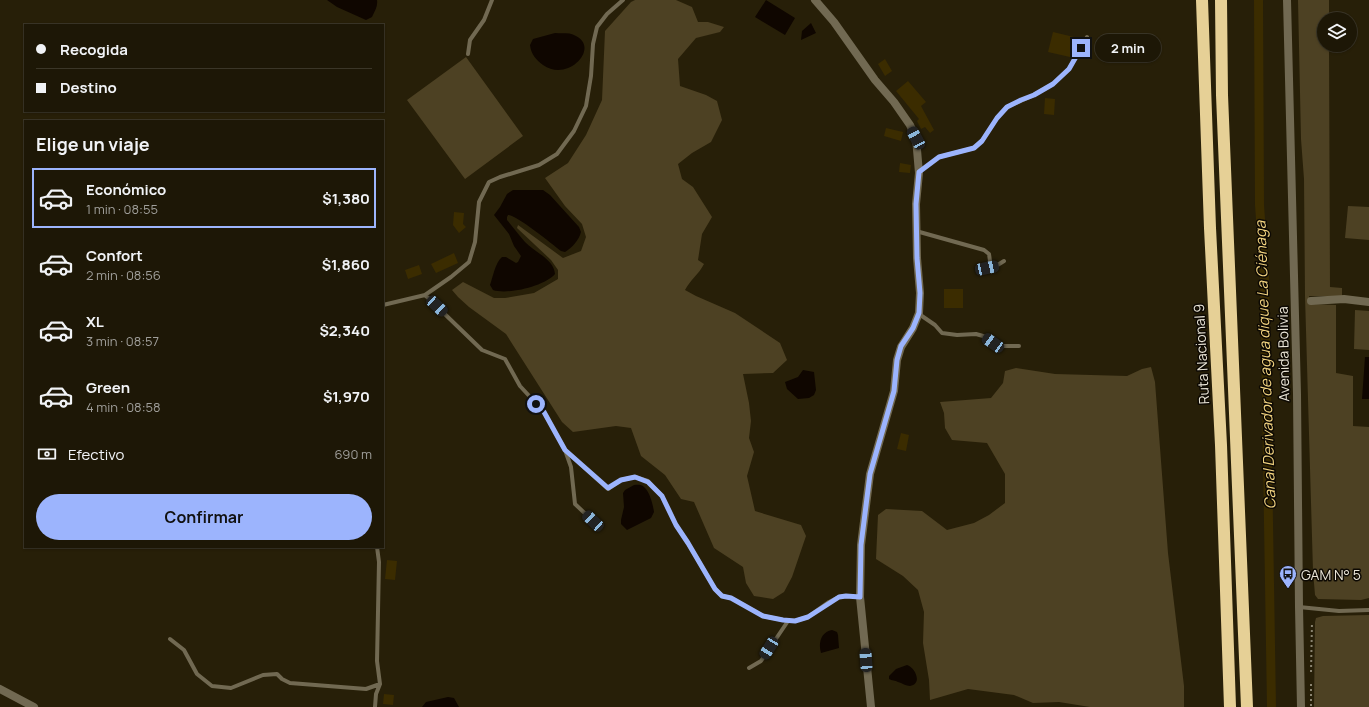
<!DOCTYPE html>
<html lang="es">
<meta charset="utf-8">
<style>
body{margin:0;font-family:Manrope,sans-serif;background:#2a2414;color:#f1f3f6;height:100vh;display:flex;flex-direction:column;font-size:15px;white-space:nowrap}
*{box-sizing:border-box;margin:0}
p{font-size:13px;color:#a09f9b}
.icon{flex:none;width:22px;height:22px;fill:none;stroke:currentColor;stroke-width:2;stroke-linecap:round;stroke-linejoin:round}
.map{position:relative;flex:1;overflow:hidden}
.panel{position:absolute;left:24px;top:120px;width:360px;height:428px;display:flex;flex-direction:column;background:#1d1706;border-radius:0px;box-shadow:0 1px 3px #0004,0 0 0 1px #3b3628}
.panel>*{flex:none}
.hud{position:absolute;left:24px;top:24px;width:360px;height:88px;border-radius:0px;box-shadow:0 1px 3px #0004,0 0 0 1px #3b3628;display:grid;align-content:center;height:88px;padding:0 12px;background:#1d1706}
.tools{position:absolute;left:1317px;top:12px;display:grid;gap:8px}
.tools a{display:grid;place-items:center;width:40px;height:40px;border-radius:50%;background:#1d1706;box-shadow:0 1px 3px #0004,0 0 0 1px #3b3628;font-size:20px}
.end{position:absolute;width:18px;height:18px;margin:-9px;border:5px solid #9cb4fd;background:#111;box-shadow:0 0 0 2px #111}
.from{border-radius:50%}
.bubble{position:absolute;height:28px;border-radius:14px;background:#1d1706;box-shadow:0 1px 3px #0004,0 0 0 1px #3b3628;font-size:13px;font-weight:700;line-height:28px;text-align:center}
.car{position:absolute;width:12px;height:24px;margin:-12px -6px;border-radius:5px;box-shadow:0 0 3px 1px #0007;background:linear-gradient(#222 24%,#8ab4d8 0 40%,#222 0 76%,#8ab4d8 0 86%,#222 0)}
.hud b{display:flex;align-items:center;gap:14px;height:38px;font-size:15px}
.hud b+b{border-top:1px solid #3b3628}
.hud i{width:10px;height:10px;background:#f1f3f6}
ul{padding:0;list-style:none}
li{display:flex;align-items:center;gap:12px;height:60px;margin:0 8px 6px;padding:0 4px;border:2px solid transparent;border-radius:0px}
li div{flex:1}
li b{display:block;font-size:15px}
li em{font-style:normal;font-weight:700}
li.current{border-color:#9cb4fd}
li>.icon{width:36px;height:36px;stroke-width:1.5}
h2{padding:0 12px;font-size:18px;line-height:48px}
.pay{display:flex;align-items:center;gap:10px;height:44px;padding:0 12px;font-size:15px}
.pay p{margin-inline-start:auto}
.primary-button{display:flex;gap:8px;margin-top:auto;padding:8px 12px}
.primary-button a{flex:1;height:46px;border-radius:24px;background:#9cb4fd;color:#111;font-size:16px;font-weight:700;line-height:46px;text-align:center}
.map>svg:first-child{display:block}
</style>
<div class="map">
<svg width="1369" height="707" viewBox="0 0 1369 707">
<rect width="100%" height="100%" fill="#271f08"/>
<path fill="#4d4123" d="M635,0H676L692,7L698,22H708L724,27L720,32L696,38L678,59L680,86L706,95L717,101L722,120L711,142L692,153L678,164L682,179L693,187L712,217L702,234L698,260L704,264C699,274 690,280 685,290L696,296L735,313L780,343L787,360L773,373L743,374L749,403L751,421L749,438L754,452L747,476L755,511L801,525L806,536L792,577L784,592L773,599L754,596L746,583L743,567L714,548L694,502L681,499L665,475L641,456L631,428L616,426L573,432L562,422L506,334L469,307L458,297L452,290L463,282L494,298H505L534,293L558,279V270L551,260L517,228L518,225L563,258L581,251L586,237L582,224L565,206L545,178L568,163L586,135L602,100L605,31L631,2Z
M1298,0H1329V19H1324V45H1329L1330,287L1342,288V296H1309V304L1336,305V373L1353,376V426L1369,427V598L1361,600L1318,599L1315,595L1313,571L1305,296L1304,179L1301,139Z
M466,57L523,136L465,179L407,100Z
M1348,206L1369,207V240L1345,238Z
M1355,310L1369,311V350L1354,349Z
M1151,367L1155,382L1168,553L1184,686V707H1090L1059,702L1033,703L1014,695L968,689L930,700L929,680L923,643L924,612L918,590L903,576L876,559L878,515L886,509L922,511L947,530L974,523L989,515L1005,503V474L987,443L952,440L945,428L944,413L940,402L991,398L1003,383L1005,371L1016,368L1055,374L1127,376L1142,369Z
M1369,615V707H1314L1315,622L1316,618L1323,616Z"/>
<path fill="#0f0600" d="M327,0H377C378,6 375,11 372,17L366,20L337,7Z
M766,0L795,18L785,35L755,17Z
M811,23L816,33L801,40L802,31Z
M555,33C562,34 570,32 576,36C600,48 568,83 543,65C536,60 531,54 530,45L533,39Z
M513,190H543L550,195L579,227L581,232C579,240 572,248 565,252L561,251C552,244 517,215 508,215L507,217V220C513,227 519,235 525,242C534,252 554,259 555,274C545,286 508,295 493,290L490,285C493,277 495,263 502,257H506L516,263L518,262L521,256L514,246L509,234L494,215L500,207L507,194Z
M1365,357H1369V399H1362Z
M803,370L814,372L816,390L814,395L809,398L798,399L787,389L785,382L798,377Z
M634,485C637,485 641,484 644,487C650,492 653,505 654,512L651,518L627,530L621,524V520L624,507L623,493L625,490Z
M832,630L837,632L838,635L839,648L821,653C818,643 821,632 832,630Z
M907,665C915,667 923,684 910,686C906,686 902,683 898,682C895,680 892,681 889,679V676L896,669Z
M448,697L454,698L459,707H422L426,702Z"/>
<path fill="#3b2c00" d="M1254,0H1263L1264,205L1269,276L1276,707H1267L1260,276L1255,205Z
M1053,32L1074,37L1070,57L1048,52Z
M885,59L892,71L885,76L878,64Z
M908,81L926,102L921,106L934,130L930,133L925,127L921,129L917,121L919,119L896,91Z
M1045,98L1055,99L1054,115L1044,114Z
M886,128L903,132L901,141L884,136Z
M900,163L911,165L910,173L899,172Z
M454,212L464,213L463,224L466,227L459,233L453,225Z
M454,253L458,263L436,273L431,264Z
M419,265L422,274L408,279L405,270Z
M944,289H963V308H944Z
M901,433L909,435L906,451L897,449Z
M387,560L397,561L395,580L385,579Z
M384,694L394,695L393,705L383,704Z"/>
<g fill="none" stroke-linecap="round" stroke-linejoin="round">
<path stroke="#898370" stroke-width="2" stroke-dasharray="2 3" stroke-linecap="butt" d="M1311,672L1312,622
M1311,684V707"/>
<path stroke="#716952" stroke-width="4" d="M468,54L470,40L484,20L492,0
M919,172L939,157L974,148L982,141L997,118L1007,107L1034,95L1053,84L1069,69L1087,37
M916,231L984,250L989,254L990,261L987,268L996,266L1004,261
M425,295L482,350L505,359L520,386L544,412L565,450L571,467L575,504L593,521
M383,305L425,295L451,277L469,262L475,242L479,202L489,182L500,177L539,165L557,154L574,131L586,106L591,76L593,44L597,27L607,14L623,0
M919,314L935,325L942,333L957,335L976,334L983,336L1001,346H1019
M565,450L608,489L621,480L635,477L648,481L662,496L676,525L688,543L715,589L722,596L731,598L763,616L783,620L795,621L808,617L829,602L839,597L846,596L860,597
M1299,607L1339,611L1369,610
M170,639L184,650L197,674L212,686L231,688L263,675L277,674L282,679L290,683L366,689L380,684
M749,668L761,661L788,621
M375,707L376,694L380,684L377,661L379,562L377,547"/>
<path stroke="#716952" stroke-width="8" d="M815,0L834,22L875,80L894,102L910,125L916,138L919,173L916,204L917,258L920,293L919,313L913,328L901,347L897,360L894,391L870,474L861,545L860,597L871,707
M1311,301L1344,299L1369,302
M0,689L34,707"/>
<path stroke="#716952" stroke-width="8" d="M1287,0L1297,394L1299,607L1301,707"/>
<path stroke="#e6d096" stroke-width="12" d="M1202,0L1210,228L1221,445L1230,707
M1221,0L1222,95L1247,707"/>
</g>
<g fill="none" stroke-linecap="round" stroke-linejoin="round">
<path stroke="#9cb4fd" stroke-width="5" d="M536,404L544,412L565,450L608,488L621,480L635,477L648,482L662,496L676,525L688,543L715,589L722,596L731,598L763,616L783,620L795,621L808,617L839,597L846,596L860,597L861,545L870,474L894,391L897,360L901,346L913,328L919,313L920,293L917,258L916,204L919,172L939,157L974,148L982,141L997,118L1007,107L1021,100L1034,95L1053,84L1069,69L1081,48"/>
</g>
<defs>
<symbol id="bus-pin" viewBox="-11 -11 22 30"><path d="M0 17L-7.5 6A9.5 9.5 0 1 1 7.5 6Z" fill="#9cb4fd" stroke="#0d0903"/><path d="M-5-6H5V4H4V6H2V4H-2V6H-4V4H-5ZM-3.5-4V0h7V-4ZM-3.5 1.2v1.5H-2V1.2ZM2 1.2v1.5H3.5V1.2Z" fill="#111"/></symbol>
</defs>
<g fill-rule="evenodd">
<use href="#bus-pin" x="1278" y="564" width="20" height="27"/>
</g>
<g text-anchor="middle" dominant-baseline="central" stroke-width="3" stroke-linejoin="round" paint-order="stroke">
<g font-size="14" fill="#ebe6d8" stroke="#0d0903">
<text transform="translate(1201 354) rotate(-93)">Ruta Nacional 9</text>
<text transform="translate(1283 354) rotate(-91)">Avenida Bolivia</text>
</g>
<g font-size="14" fill="#ebe6d8" stroke="#0d0903" text-anchor="start">
<text x="1301" y="574">GAM N° 5</text>
</g>
<g font-size="15" font-style="italic" fill="#f3d480" stroke="#0d0903">
<text transform="translate(1265 365) rotate(-92)">Canal Derivador de agua dique La Ciénaga</text>
</g>
</g>
</svg>
<div class="tools">
<a><svg class="icon" aria-label="layers" viewBox="0 0 24 24"><path d="M12 4l9 5-9 5-9-5zM3 14l9 5 9-5"/></svg></a>
</div>
<i class="end from" style="left:536px;top:404px"></i>
<i class="end" style="left:1081px;top:48px"></i>
<div class="bubble" style="left:1095px;top:34px;width:66px">2 min</div>
<i class="car" style="left:916px;top:138px;rotate:332deg"></i>
<i class="car" style="left:987px;top:268px;rotate:78deg"></i>
<i class="car" style="left:437px;top:306px;rotate:133deg"></i>
<i class="car" style="left:993px;top:343px;rotate:305deg"></i>
<i class="car" style="left:593px;top:521px;rotate:313deg"></i>
<i class="car" style="left:769px;top:648px;rotate:212deg"></i>
<i class="car" style="left:866px;top:660px;rotate:356deg"></i>
<div class="hud">
<b><i class="from"></i>Recogida</b>
<b><i></i>Destino</b>
</div>
<section class="panel">
<h2>Elige un viaje</h2>
<ul>
<li class="current"><svg class="icon" aria-label="car" viewBox="0 0 24 24"><path d="M5 17H2v-5l4-1 3-4h7l3 4 3 1v5h-3M9 17h6M6 11h13"/><circle cx="7" cy="17" r="2"/><circle cx="17" cy="17" r="2"/></svg><div><b>Económico</b><p>1 min · 08:55</p></div><em>$1,380</em></li>
<li><svg class="icon" aria-label="car" viewBox="0 0 24 24"><path d="M5 17H2v-5l4-1 3-4h7l3 4 3 1v5h-3M9 17h6M6 11h13"/><circle cx="7" cy="17" r="2"/><circle cx="17" cy="17" r="2"/></svg><div><b>Confort</b><p>2 min · 08:56</p></div><em>$1,860</em></li>
<li><svg class="icon" aria-label="car" viewBox="0 0 24 24"><path d="M5 17H2v-5l4-1 3-4h7l3 4 3 1v5h-3M9 17h6M6 11h13"/><circle cx="7" cy="17" r="2"/><circle cx="17" cy="17" r="2"/></svg><div><b>XL</b><p>3 min · 08:57</p></div><em>$2,340</em></li>
<li><svg class="icon" aria-label="car" viewBox="0 0 24 24"><path d="M5 17H2v-5l4-1 3-4h7l3 4 3 1v5h-3M9 17h6M6 11h13"/><circle cx="7" cy="17" r="2"/><circle cx="17" cy="17" r="2"/></svg><div><b>Green</b><p>4 min · 08:58</p></div><em>$1,970</em></li>
</ul>
<div class="pay"><svg class="icon" aria-label="cash" viewBox="0 0 24 24"><path d="M3 7h18v10H3z"/><circle cx="12" cy="12" r="2"/></svg>Efectivo<p>690 m</p></div>
<div class="primary-button"><a>Confirmar</a></div>
</section>
</div>
